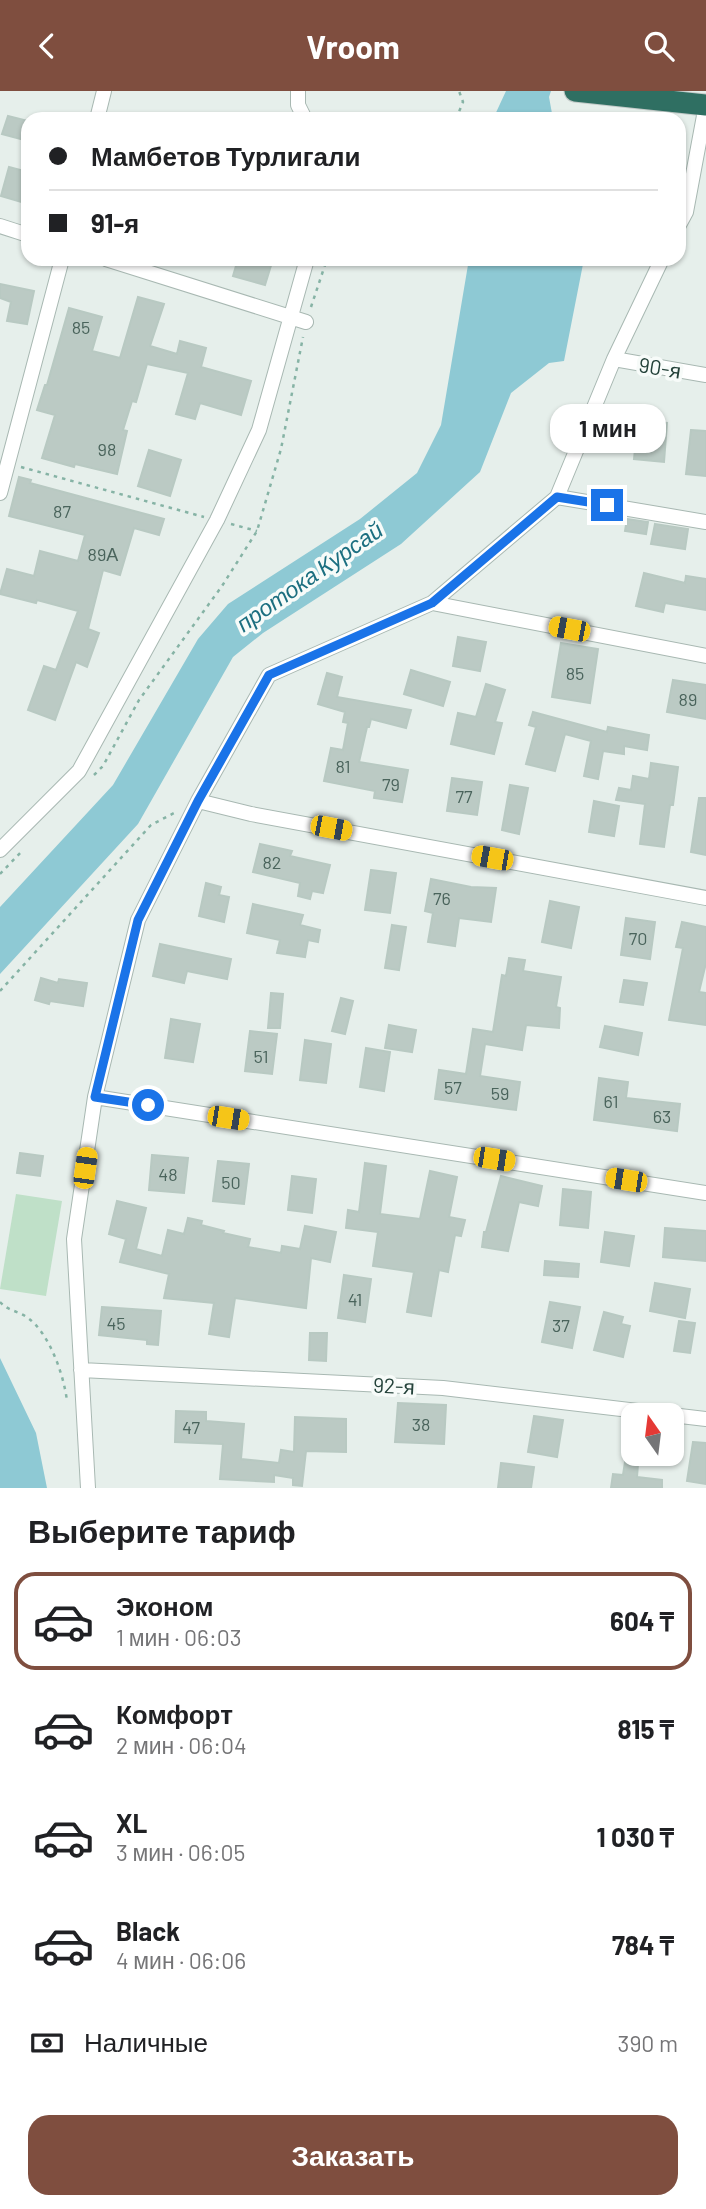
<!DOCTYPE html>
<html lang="ru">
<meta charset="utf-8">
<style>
body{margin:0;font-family:Barlow,sans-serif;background:#f2f2f2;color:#202124;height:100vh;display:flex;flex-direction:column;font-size:26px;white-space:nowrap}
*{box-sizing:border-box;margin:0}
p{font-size:23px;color:#757577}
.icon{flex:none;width:38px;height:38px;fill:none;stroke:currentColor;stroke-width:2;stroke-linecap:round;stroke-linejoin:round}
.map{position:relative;height:1397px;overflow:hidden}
.details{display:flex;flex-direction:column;background:#fff;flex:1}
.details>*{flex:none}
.banner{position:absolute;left:21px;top:21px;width:665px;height:154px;border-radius:21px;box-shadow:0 2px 5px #0004;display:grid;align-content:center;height:154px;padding:0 28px;background:#fff}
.needle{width:46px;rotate:346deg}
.tools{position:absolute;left:621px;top:1312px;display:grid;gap:14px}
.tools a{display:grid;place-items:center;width:63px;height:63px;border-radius:14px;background:#fff;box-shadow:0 2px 5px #0004;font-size:35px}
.end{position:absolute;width:32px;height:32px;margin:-16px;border:9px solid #1a73e8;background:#fff;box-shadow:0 0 0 4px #fff}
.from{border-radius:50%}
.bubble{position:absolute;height:49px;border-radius:21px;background:#fff;box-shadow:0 2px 5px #0004;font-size:23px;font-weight:700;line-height:49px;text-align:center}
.car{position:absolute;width:21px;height:42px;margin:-21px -10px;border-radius:9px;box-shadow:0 0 5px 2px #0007;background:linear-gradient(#f5c518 24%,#345 0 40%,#f5c518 0 76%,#345 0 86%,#f5c518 0)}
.banner b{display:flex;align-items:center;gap:24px;height:66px;font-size:26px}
.banner b+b{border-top:2px solid #e0e0e0}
.banner i{width:18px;height:18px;background:#202124}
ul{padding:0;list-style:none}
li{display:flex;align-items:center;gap:21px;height:98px;margin:0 14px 10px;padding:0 14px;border:4px solid transparent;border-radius:21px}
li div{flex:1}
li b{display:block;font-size:26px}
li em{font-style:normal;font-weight:700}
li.current{border-color:#7f4e3f}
li>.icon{width:63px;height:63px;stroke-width:1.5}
h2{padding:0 28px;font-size:32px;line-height:84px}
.pay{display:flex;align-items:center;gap:18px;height:77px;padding:0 28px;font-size:26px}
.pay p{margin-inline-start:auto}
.button{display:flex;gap:14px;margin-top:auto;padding:14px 28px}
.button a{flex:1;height:80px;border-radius:21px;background:#7f4e3f;color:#fff;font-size:28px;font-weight:700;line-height:80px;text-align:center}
header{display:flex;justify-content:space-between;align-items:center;height:91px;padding:0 28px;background:#7f4e3f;color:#fff;font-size:32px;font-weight:700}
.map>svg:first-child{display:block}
</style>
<header><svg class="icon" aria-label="back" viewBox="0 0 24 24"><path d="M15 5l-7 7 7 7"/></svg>Vroom<svg class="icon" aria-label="search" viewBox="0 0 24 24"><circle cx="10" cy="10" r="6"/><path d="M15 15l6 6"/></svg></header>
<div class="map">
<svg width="706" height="1397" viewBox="0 0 706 1397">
<rect width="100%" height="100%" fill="#e6efeb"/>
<path fill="#bfe0c8" d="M16,1103L62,1110L46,1205L0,1198Z"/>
<path fill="#8ec9d4" d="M506,0H551L549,6L553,28H493Z
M469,168H584L564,270L549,272L511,302L480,381L401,453L263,542L233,566L138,733L0,883V816L113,694L198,548L228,513L360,428L417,382L441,334Z
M0,1267L36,1342L47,1397H0Z"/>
<path fill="#bbcac4" stroke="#b8c9c2" stroke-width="2" d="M8,25L28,30V50L2,43Z
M9,76L28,81V113L1,105Z
M238,168H273L265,194L233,185Z
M0,193L34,200L27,233L7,230L11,211L0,207Z
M138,206L164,213L150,255L177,263L180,250L206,257L201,276L251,290L241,324L200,312L195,328L176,323L188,282L147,273L136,311L132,310L123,339L127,340L117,383L75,373L74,376L42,367L55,324L37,319L45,294H47L69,217L102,226L92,260L120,267Z
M638,329L667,332L664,371L634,368Z
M691,339L706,340V385L686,383Z
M149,359L181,369L170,405L138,395Z
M19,386L31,389L30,392L164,428L159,444L134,437L120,484L103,479L88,538L99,542L87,576L76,571L55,629L28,619L44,575L56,579L78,520L37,509L36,512L0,503L7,478L34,485L40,460L78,470L85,444L9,425Z
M627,428L648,431L646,443L625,440Z
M655,433L688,438L685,458L651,453Z
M644,482L685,492L686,485L706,488V519L665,512L663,521L636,515Z
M458,546L486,551L480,580L453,575Z
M561,552L598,558L590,612L552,606Z
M411,579L450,591L443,615L404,603Z
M327,582L342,586L337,606L411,619L406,637L371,628L369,636H367L359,671L408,679L402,711L374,707L375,700L324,690L331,657L343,659L348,632L343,631L345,621L318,613Z
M673,589L706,594V628L667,621Z
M486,593L505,599L495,631L502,632L494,663L451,653L458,622L476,626Z
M533,621L607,641L608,636L649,644L647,659L624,655V663L603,660L598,688L584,685L591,650L565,643L555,680L526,673L536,636L529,634Z
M651,672L678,676L673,714H670L664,756L640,753L645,713L616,709L619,697L631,699L633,685L649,688Z
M452,687L482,691L477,724L447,720Z
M510,694L528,697L519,743L502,739Z
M699,707H706V764L691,761Z
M594,710L619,715L614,745L589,741Z
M260,753L292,760L290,765L330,774L323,802L312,800L310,808L298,805L300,792L253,781Z
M371,779L396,782L390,822L365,819Z
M431,788L471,796L496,797L491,831L459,827L455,855L428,851L433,822L425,820Z
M206,792L221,796L219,804L229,806L224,831L199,825Z
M550,810L579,816L571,857L542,851Z
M253,813L303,824L300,834L320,839L318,851L308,849L305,866L277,862L280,849L247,842Z
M626,827L655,831L650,868L621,864Z
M682,831L706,836V872L699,901L706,902V934L669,929L683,857L676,856Z
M392,834L406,836L399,879L385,877Z
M160,853L231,868L227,888L187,880L184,892L153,885Z
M509,867L525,869L523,880L561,886L556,916L560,917L559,937L526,934L522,959L485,953L480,985L520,991L516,1019L435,1008L439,979L466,983L473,938L493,941L502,884L506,885Z
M41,887L58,892L59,888L87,892L83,915L50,910L49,913L35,909Z
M624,889L647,892L643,914L620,911Z
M271,902L283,903L280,937H268Z
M341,907L353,910L345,943L332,940Z
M171,928L200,933L193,971L165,967Z
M389,934L416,939L412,961L385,957Z
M605,935L642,942L638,964L600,956Z
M250,940L277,943L272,983L245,980Z
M305,949L331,953L326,992L300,989Z
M366,957L390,961L384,1000L360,996Z
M599,987L628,991L626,1007L680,1013L677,1040L594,1029Z
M20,1062L43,1065L40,1085L17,1082Z
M152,1064L188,1067L184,1102L149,1099Z
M218,1070L249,1073L244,1113L213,1110Z
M365,1072L386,1075L380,1123L420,1128L430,1080L457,1086L449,1126L465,1129L461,1145L455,1144L448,1181L439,1179L431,1225L407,1221L414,1181L373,1175L378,1141L346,1137L348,1119L359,1121Z
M292,1085L316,1088L312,1122L288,1119Z
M501,1085L542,1095L538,1115L519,1111L508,1160L482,1156L484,1141H486Z
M563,1098L591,1101L588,1137L560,1134Z
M117,1110L146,1117L136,1158L162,1165L168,1139L184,1143L188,1127L202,1130L201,1134L224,1140L223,1142L250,1148L248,1156L281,1162L282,1155L300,1158L305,1135L336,1141L330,1171L311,1167L306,1217L235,1207L229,1246L209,1243L214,1212L164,1207L169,1183L120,1171L126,1148L109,1143Z
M665,1137L706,1140V1170L663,1166Z
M605,1141L634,1145L629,1175L601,1171Z
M545,1170L579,1173L578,1186L544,1184Z
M344,1184L371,1188L365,1231L338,1227Z
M655,1192L690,1198L685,1227L650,1220Z
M550,1211L580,1216L572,1257L542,1251Z
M102,1216L161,1220L158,1254L147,1253V1249L99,1244Z
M604,1221L623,1226L621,1233L630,1235L623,1266L594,1259Z
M679,1230L695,1232L690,1262L674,1260Z
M310,1242H327L326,1270L309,1269Z
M398,1312L446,1314L444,1353L395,1351Z
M176,1320L206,1321V1330L244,1333L241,1368L279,1372L281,1359L294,1361L295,1326L346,1328V1361L306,1360L302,1395L293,1394V1387L274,1384V1391L220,1388L223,1353L175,1351Z
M534,1325L563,1329L557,1366L528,1361Z
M693,1351L706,1352V1393L687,1390Z
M625,1371L638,1373L637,1386L662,1389V1397H611L613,1383L623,1384Z
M501,1372L534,1376L531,1397H498Z"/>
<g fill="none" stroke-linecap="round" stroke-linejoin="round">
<defs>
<path id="street" d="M298,0V14L305,28
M97,28L104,0
M679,134L686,121L706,14
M0,135L28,144
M106,168L306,231
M614,268L706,284
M0,402L62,168
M557,406L706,431
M432,512L706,565
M198,710L251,723L706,807
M0,759L79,680L217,429L259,339L307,168
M95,1006L706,1102
M81,1279L443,1297L706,1328
M88,1397L74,1148L95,1006L138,829L198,710L269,584L432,512L557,406L614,268L662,168"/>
<path id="highway" d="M575,0L706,14"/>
</defs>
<use href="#street" stroke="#a8b8b2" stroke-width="16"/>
<use href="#highway" stroke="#c2cac8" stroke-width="23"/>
<path stroke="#86b3a5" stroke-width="2.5" stroke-dasharray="3.5 5" stroke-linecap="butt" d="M456,28L463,11L459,0
M311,216L327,168
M21,376L204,426
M231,433L257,440
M94,684L103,675L139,609L222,495L257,440L281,358L303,246
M0,783L22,760
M0,900L151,734L176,721
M0,1211C8,1220 19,1220 28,1227C50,1243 64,1285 67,1310"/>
<use href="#street" stroke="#fff" stroke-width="14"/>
<use href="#highway" stroke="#2f6f62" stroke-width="21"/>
</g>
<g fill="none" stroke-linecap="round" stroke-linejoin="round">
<path stroke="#1a73e8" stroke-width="9" d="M148,1014L95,1006L138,829L198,710L269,584L432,512L557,406L607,414"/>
</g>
<g text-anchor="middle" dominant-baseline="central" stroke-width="7" stroke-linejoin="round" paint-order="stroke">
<g font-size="18" fill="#4a645c">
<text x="81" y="236">85</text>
<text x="107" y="358">98</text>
<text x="62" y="420">87</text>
<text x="103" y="463">89А</text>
<text x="575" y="582">85</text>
<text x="688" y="608">89</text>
<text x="343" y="675">81</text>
<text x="391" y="693">79</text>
<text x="464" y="705">77</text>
<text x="272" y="771">82</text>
<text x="442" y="807">76</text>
<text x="638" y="847">70</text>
<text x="261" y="965">51</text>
<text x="453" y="996">57</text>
<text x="500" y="1002">59</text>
<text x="611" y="1010">61</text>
<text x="662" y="1025">63</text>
<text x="168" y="1083">48</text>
<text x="231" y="1091">50</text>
<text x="355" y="1208">41</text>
<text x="116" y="1232">45</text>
<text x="561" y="1234">37</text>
<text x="421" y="1333">38</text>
<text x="191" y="1336">47</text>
</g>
<g font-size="21" fill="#24423a" stroke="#f7fbf9">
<text transform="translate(660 276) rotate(9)">90-я</text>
<text transform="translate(394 1294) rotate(3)">92-я</text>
</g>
<g font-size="23" font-style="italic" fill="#1c6f80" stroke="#f7fbf9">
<text transform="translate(309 485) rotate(-35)">протока Курсай</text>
</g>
</g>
</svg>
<div class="tools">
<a><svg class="needle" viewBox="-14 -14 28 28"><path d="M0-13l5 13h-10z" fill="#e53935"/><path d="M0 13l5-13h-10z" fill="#757577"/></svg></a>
</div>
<i class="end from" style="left:148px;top:1014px"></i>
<i class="end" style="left:607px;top:414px"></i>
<div class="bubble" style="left:550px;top:313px;width:116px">1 мин</div>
<i class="car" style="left:569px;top:538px;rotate:281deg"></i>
<i class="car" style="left:331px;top:737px;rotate:101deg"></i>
<i class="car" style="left:492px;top:767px;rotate:280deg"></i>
<i class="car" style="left:228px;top:1027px;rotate:99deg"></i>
<i class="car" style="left:494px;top:1068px;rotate:99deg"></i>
<i class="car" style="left:85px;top:1077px;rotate:8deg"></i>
<i class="car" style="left:626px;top:1089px;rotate:279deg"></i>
<div class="banner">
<b><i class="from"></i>Мамбетов Турлигали</b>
<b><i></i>91-я</b>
</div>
</div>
<section class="details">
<h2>Выберите тариф</h2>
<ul>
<li class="current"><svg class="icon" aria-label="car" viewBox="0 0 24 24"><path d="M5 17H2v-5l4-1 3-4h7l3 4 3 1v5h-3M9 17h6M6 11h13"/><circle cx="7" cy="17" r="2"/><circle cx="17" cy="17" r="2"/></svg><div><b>Эконом</b><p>1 мин · 06:03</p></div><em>604 ₸</em></li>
<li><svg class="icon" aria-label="car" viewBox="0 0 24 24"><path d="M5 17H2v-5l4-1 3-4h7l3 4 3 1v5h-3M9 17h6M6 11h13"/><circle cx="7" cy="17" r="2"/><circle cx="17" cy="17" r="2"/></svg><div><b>Комфорт</b><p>2 мин · 06:04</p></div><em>815 ₸</em></li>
<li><svg class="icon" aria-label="car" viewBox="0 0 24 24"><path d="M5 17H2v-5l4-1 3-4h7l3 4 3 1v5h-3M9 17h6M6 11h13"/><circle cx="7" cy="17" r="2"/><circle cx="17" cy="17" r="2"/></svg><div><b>XL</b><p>3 мин · 06:05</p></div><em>1 030 ₸</em></li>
<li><svg class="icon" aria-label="car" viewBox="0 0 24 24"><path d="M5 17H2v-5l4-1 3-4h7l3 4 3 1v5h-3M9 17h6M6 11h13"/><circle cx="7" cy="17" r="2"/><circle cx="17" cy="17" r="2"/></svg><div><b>Black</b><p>4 мин · 06:06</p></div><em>784 ₸</em></li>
</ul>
<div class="pay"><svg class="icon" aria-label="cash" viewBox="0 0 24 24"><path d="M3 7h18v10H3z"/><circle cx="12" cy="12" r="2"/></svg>Наличные<p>390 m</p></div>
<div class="button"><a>Заказать</a></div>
</section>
